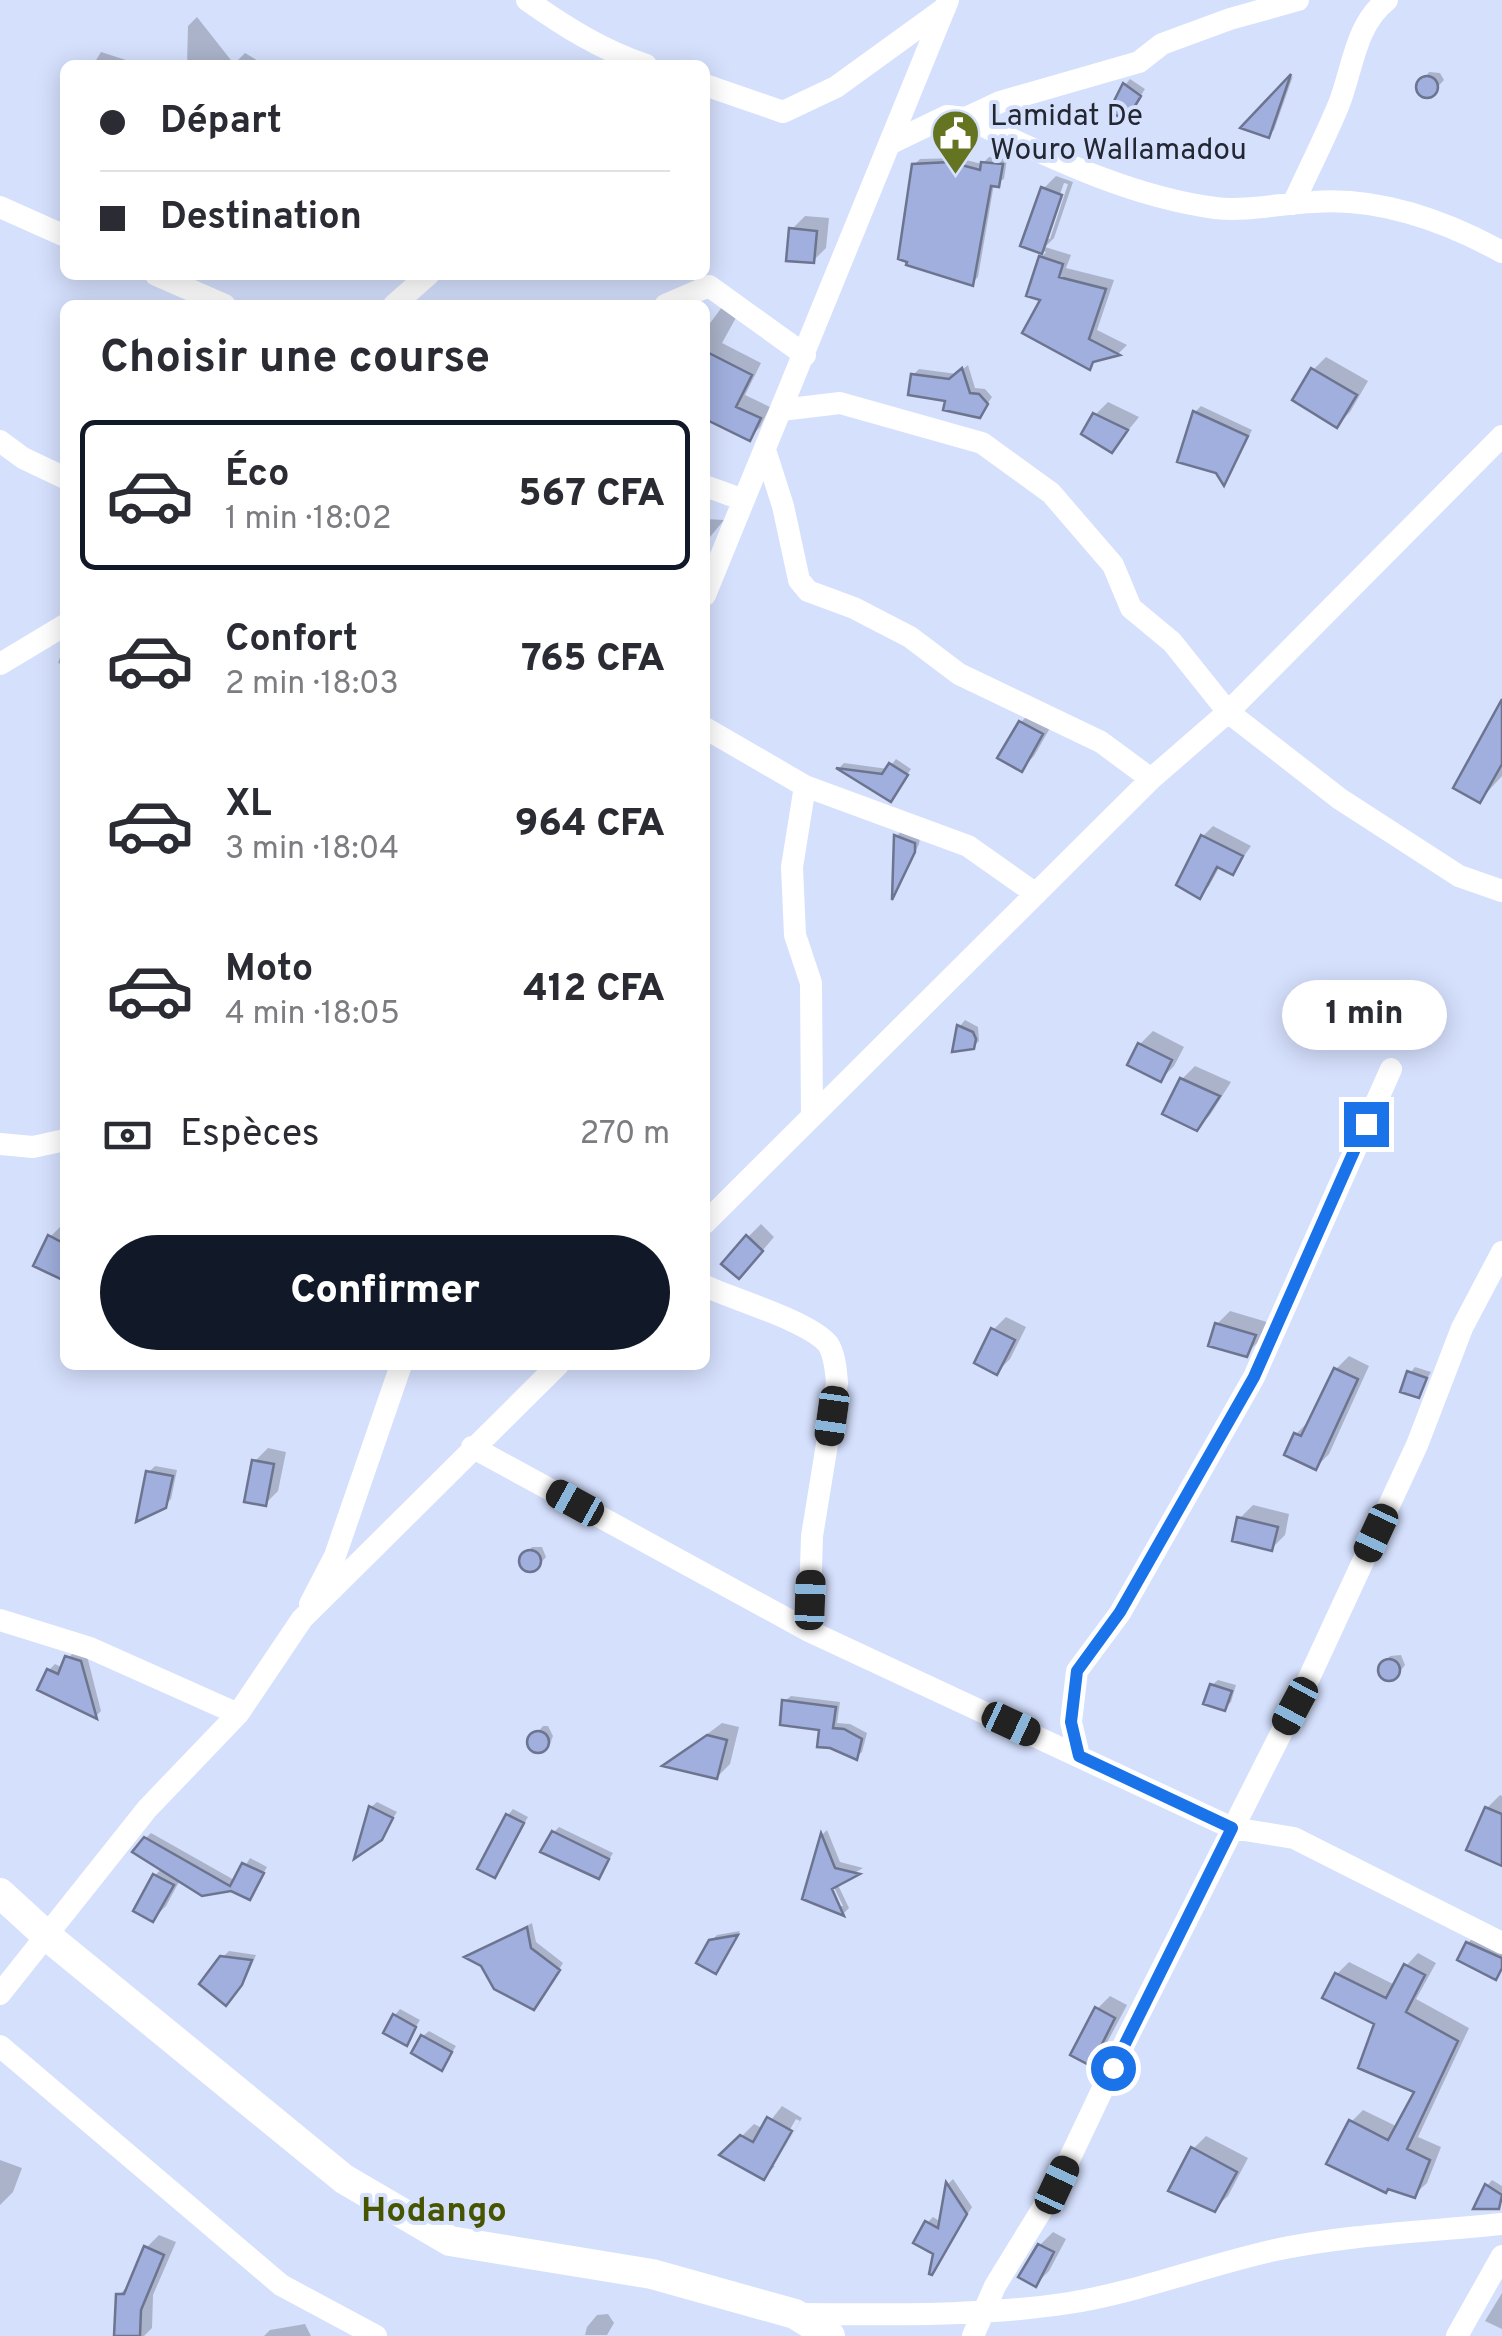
<!DOCTYPE html>
<html lang="fr">
<meta charset="utf-8">
<style>
body{margin:0;font-family:Overpass,sans-serif;background:#f7f7f7;color:#2b2b33;height:100vh;display:flex;flex-direction:column;font-size:38px;white-space:nowrap}
*{box-sizing:border-box;margin:0}
p{font-size:32px;color:#7c7c81}
.icon{flex:none;width:55px;height:55px;fill:none;stroke:currentColor;stroke-width:2;stroke-linecap:round;stroke-linejoin:round}
.map{position:relative;flex:1;overflow:hidden}
.panel{position:absolute;left:60px;top:300px;width:650px;height:1070px;display:flex;flex-direction:column;background:#fff;border-radius:15px;box-shadow:0 5px 25px #0003}
.panel>*{flex:none}
.guide{position:absolute;left:60px;top:60px;width:650px;height:220px;border-radius:15px;box-shadow:0 5px 25px #0003;display:grid;align-content:center;height:220px;padding:0 40px;background:#fff}
.end{position:absolute;width:45px;height:45px;margin:-22px;border:12px solid #1a73e8;background:#fff;box-shadow:0 0 0 5px #fff}
.from{border-radius:50%}
.bubble{position:absolute;height:70px;border-radius:35px;background:#fff;box-shadow:0 5px 25px #0003;font-size:32px;font-weight:800;line-height:70px;text-align:center}
.car{position:absolute;width:30px;height:60px;margin:-30px -15px;border-radius:12px;box-shadow:0 0 8px 2px #0007;background:linear-gradient(#222 24%,#8ab4d8 0 40%,#222 0 76%,#8ab4d8 0 86%,#222 0)}
.guide b{display:flex;align-items:center;gap:35px;height:95px;font-size:38px}
.guide b+b{border-top:2px solid #e1e1e2}
.guide i{width:25px;height:25px;background:#2b2b33}
ul{padding:0;list-style:none}
li{display:flex;align-items:center;gap:30px;height:150px;margin:0 20px 15px;padding:0 20px;border:5px solid transparent;border-radius:15px}
li div{flex:1}
li b{display:block;font-size:38px}
li em{font-style:normal;font-weight:800}
li.selected{border-color:#111827}
li>.icon{width:90px;height:90px;stroke-width:1.5}
h2{padding:0 40px;font-size:45px;line-height:120px}
.pay{display:flex;align-items:center;gap:25px;height:110px;padding:0 40px;font-size:38px}
.pay p{margin-inline-start:auto}
.cta{display:flex;gap:20px;margin-top:auto;padding:20px 40px}
.cta a{flex:1;height:115px;border-radius:60px;background:#111827;color:#fff;font-size:40px;font-weight:800;line-height:115px;text-align:center}
.map>svg:first-child{display:block}
</style>
<div class="map">
<svg width="1502" height="2336" viewBox="0 0 1502 2336">
<rect width="100%" height="100%" fill="#d5e0fd"/>
<path fill="#0003" fill-rule="evenodd" d="M197,17L234,64L245,53L265,65H187L188,26Z
M101,52L129,61L128,65H93Z
M1429,72L1440,73L1444,80L1431,94L1426,95L1418,88Z
M1293,76L1274,130L1268,135L1244,127Z
M1130,79L1145,89L1126,118L1125,85Z
M989,157L1007,159L1004,179L994,184L978,277L972,283L910,260L914,165L920,159L958,158L982,164Z
M1056,176L1073,182L1054,238L1045,247L1071,255L1066,268L1114,280L1097,330L1127,345L1119,353L1099,358L1089,367L1043,299L1041,258L1046,252L1023,245L1043,189ZM1064,183L1068,184L1050,239H1044Z
M805,216L829,218L826,248L813,261L792,229Z
M722,307L738,314L722,343L761,363L745,395L770,407L760,427L749,438L705,416V330Z
M1326,357L1368,381L1350,412L1337,425L1313,370Z
M968,365L975,388L985,389L992,397L979,416L913,375L919,369L957,374Z
M1108,402L1139,417L1112,450L1095,415Z
M1201,406L1252,430L1224,482L1217,471L1180,460L1195,412Z
M705,519L724,520L710,537L706,538L708,545L705,548Z
M65,644V665L58,663Z
M1502,704V776L1480,800Z
M1034,709L1054,721L1034,756L1021,769L1001,758L1021,722Z
M896,759L911,769L891,798L840,767L844,763L888,769Z
M1213,826L1251,846L1233,872L1220,866L1209,886L1199,896L1203,836Z
M902,830L920,837L919,844L895,894L897,836Z
M965,1020L978,1027L979,1041L973,1047L955,1049L960,1026Z
M1153,1031L1184,1047L1174,1066L1161,1079L1140,1044Z
M1195,1066L1231,1082L1210,1115L1197,1128L1182,1079Z
M63,1224L65,1225V1278L50,1237Z
M761,1224L774,1237L752,1263L748,1237Z
M1230,1311L1267,1322L1259,1341L1246,1354L1217,1324Z
M1006,1317L1026,1327L1010,1359L997,1372L993,1330Z
M1349,1356L1369,1366L1329,1454L1316,1467L1296,1434L1309,1421L1336,1369Z
M1415,1367L1431,1372L1418,1395L1410,1373Z
M268,1448L286,1452L278,1491L265,1504L255,1461Z
M155,1466L177,1470L171,1499L164,1506L149,1472Z
M1253,1505L1289,1514L1285,1535L1272,1548L1240,1518Z
M532,1547H542L546,1557L536,1568H526L522,1559Z
M73,1652L87,1656L101,1711L96,1716L40,1689L49,1670L55,1664L63,1668Z
M1401,1655L1405,1665L1402,1669L1395,1676L1385,1677L1381,1667L1384,1663L1390,1656Z
M1218,1680L1236,1685L1231,1702L1225,1708L1212,1685Z
M791,1696L840,1702L837,1723L850,1724L867,1733L862,1752L856,1757L785,1701Z
M722,1723L739,1727L730,1764L717,1777L666,1765Z
M543,1726H548L553,1736L550,1744L544,1751L535,1750L530,1741Z
M1500,1795L1502,1796V1863L1487,1808Z
M377,1802L397,1812L380,1838L371,1807Z
M513,1809L528,1817L494,1875L508,1815Z
M559,1827L613,1853L599,1876L554,1832Z
M827,1830L840,1862L863,1868L837,1883L849,1908L844,1913L805,1898L823,1834ZM829,1877L843,1906H837L824,1879Z
M151,1833L236,1881L250,1858L267,1867L250,1897L231,1888L180,1880L166,1906L153,1919L155,1875L163,1868L145,1839Z
M532,1923L536,1942L563,1963L540,2001L468,1956Z
M1481,1930L1502,1941V1970L1495,1977L1468,1943Z
M740,1931L722,1965L716,1971L711,1941L717,1935Z
M229,1951L256,1955L247,1976L232,1997L222,1958Z
M1418,1953L1436,1963L1416,1999L1469,2028L1418,2137L1441,2147L1427,2183L1414,2195L1351,2122L1363,2110L1398,2127L1418,2090L1377,2023L1337,1974L1349,1962L1395,1985L1406,1966Z
M1110,1996L1127,2005L1103,2050L1090,2063L1097,2009Z
M400,2009L420,2020L406,2043L395,2015Z
M429,2031L456,2046L442,2068L423,2036Z
M782,2106L802,2118L775,2165L800,2121L796,2119L769,2166H775L764,2177L723,2155L754,2124L764,2129Z
M1206,2136L1248,2158L1228,2196L1214,2209L1193,2149Z
M0,2160L22,2168L13,2192L0,2205Z
M953,2179L972,2207L932,2272L936,2253L927,2223L933,2217L941,2222L948,2184Z
M1492,2180L1502,2186V2202L1498,2207L1487,2186Z
M1053,2232L1066,2239L1049,2271L1036,2284L1040,2245Z
M159,2235L176,2242L153,2295L152,2328L144,2336H117L119,2295L132,2282L146,2248Z
M1502,2293V2329L1485,2321Z
M608,2314L614,2323L607,2335H585L587,2327L597,2315Z
M305,2324L311,2336H264L270,2330Z"/>
<path fill="#a0afdd" stroke="#6c748f" stroke-width="2.5" d="M1291,74L1269,138L1240,128Z
M1416 87a11 11 0 1 1 22 0a11 11 0 1 1-22 0Z
M1123,83L1141,96L1126,121L1109,111Z
M950,162L980,170L981,162L1003,164L999,187L991,186L973,286L906,265L907,262L898,259L912,164Z
M1041,187L1062,195L1042,254L1020,246Z
M789,228L817,231L814,263L786,261Z
M1039,256L1063,264L1059,277L1106,289L1089,339L1120,355L1093,362L1090,370L1022,333L1040,300L1026,296Z
M705,351L752,375L736,407L761,418L750,441L705,419Z
M962,368L970,393L979,394L988,404L980,418L943,410L945,401L908,395L911,374L949,379Z
M1311,368L1357,395L1337,428L1292,400Z
M1193,411L1248,436L1224,486L1216,473L1177,462Z
M1093,413L1128,430L1112,453L1081,434Z
M1502,699V764L1480,803L1453,788Z
M1019,721L1043,734L1022,772L997,758Z
M889,763L908,775L891,802L836,768L882,774Z
M894,835L915,843V852L892,900Z
M1201,835L1243,856L1233,875L1217,867L1200,899L1176,885Z
M957,1025L973,1032L976,1039L974,1049L952,1052Z
M1138,1043L1172,1060L1161,1082L1127,1065Z
M1180,1078L1220,1096L1197,1131L1162,1114Z
M48,1235L65,1244V1281L33,1266Z
M746,1235L763,1251L739,1279L721,1264Z
M1215,1323L1256,1335L1247,1357L1208,1346Z
M991,1328L1015,1340L997,1375L974,1363Z
M1334,1368L1358,1379L1316,1470L1284,1455L1294,1433L1301,1436Z
M1407,1371L1427,1378L1419,1398L1400,1392Z
M252,1460L274,1464L266,1506L244,1502Z
M146,1471L173,1476L166,1508L136,1522Z
M1237,1517L1278,1527L1272,1551L1232,1541Z
M519 1561a11 11 0 1 1 22 0a11 11 0 1 1-22 0Z
M65,1656L81,1661L97,1719L37,1690L47,1669L58,1674Z
M1378 1670a11 11 0 1 1 22 0a11 11 0 1 1-22 0Z
M1210,1684L1232,1691L1225,1711L1203,1704Z
M782,1700L836,1707L833,1728L844,1729L862,1739L857,1760L830,1748L817,1747L819,1730L780,1725Z
M527 1742a11 11 0 1 1 22 0a11 11 0 1 1-22 0Z
M707,1735L727,1740L717,1779L662,1766Z
M369,1806L393,1818L382,1840L354,1859Z
M1485,1807L1502,1814V1866L1466,1850Z
M506,1814L524,1823L495,1878L477,1869Z
M552,1831L609,1859L599,1879L540,1852Z
M821,1833L835,1868L860,1874L832,1889L844,1916L802,1899Z
M144,1837L230,1886L242,1863L264,1873L250,1900L231,1891L202,1896L132,1852Z
M153,1874L174,1885L153,1922L133,1911Z
M527,1927L531,1948L560,1970L534,2010L494,1989L481,1966L464,1957Z
M738,1935L716,1974L696,1963L709,1940Z
M1466,1942L1502,1958V1968L1496,1980L1457,1960Z
M220,1956L252,1960L242,1985L226,2006L199,1984Z
M1404,1964L1425,1975L1406,2012L1458,2041L1407,2149L1430,2160L1415,2198L1388,2189L1386,2193L1326,2164L1349,2120L1388,2140L1414,2092L1358,2068L1374,2024L1322,1998L1335,1973L1386,1998Z
M1095,2007L1115,2018L1091,2066L1070,2055Z
M393,2014L416,2027L407,2046L383,2033Z
M421,2035L452,2052L442,2071L411,2053Z
M767,2117L792,2131L764,2180L719,2155L740,2135L753,2142Z
M1191,2147L1237,2172L1215,2212L1168,2191Z
M946,2182L967,2214L932,2275L929,2274L933,2254L913,2243L925,2221L938,2228Z
M1485,2184L1502,2195L1499,2209H1473Z
M1038,2244L1054,2252L1036,2287L1018,2277Z
M144,2246L164,2255L141,2310L140,2336H114L116,2294H124Z"/>
<g fill="none" stroke-linecap="round" stroke-linejoin="round">
<path stroke="#fff" stroke-width="22" d="M527,0C565,27 602,50 646,65
M705,85L783,112L836,87L945,8
M966,118L1000,102L1139,62L1162,44L1230,19L1298,0
M889,144L947,116L966,118C1046,155 1126,196 1215,208C1247,212 1282,203 1314,202C1381,197 1445,221 1502,252
M1293,204C1308,171 1325,138 1339,104C1353,68 1355,25 1387,0
M0,207L65,236
M156,275L225,305
M394,305L428,275
M665,305L709,286L805,355
M781,410L840,403L982,443L1051,493L1113,565L1131,608L1172,642L1228,712L1340,799L1459,876L1502,891
M0,441L23,458L65,478
M765,450L783,506L799,580L808,591L854,608L910,637L959,674L1101,742L1151,779
M705,486L744,500
M705,595L948,0
M0,664L65,625
M705,728L805,786L792,867L795,935L811,983L812,1116
M805,786L968,846L1036,894
M0,1144L33,1147L65,1140
M705,1223L1151,779L1228,712L1502,436
M705,1286C735,1300 809,1321 828,1344C835,1355 836,1371 837,1383L812,1536L809,1631
M472,1447L809,1631L1232,1828L1294,1838L1502,1943
M310,1604L335,1556L401,1365
M0,1620L90,1648L238,1714
M1079,1756L1071,1722L1077,1671L1120,1613L1254,1377L1391,1069
M0,1994L147,1809L238,1714L302,1619L558,1365
M0,2046L281,2285L376,2336
M795,2314C887,2314 978,2317 1069,2303C1139,2292 1206,2265 1275,2250C1350,2234 1426,2232 1502,2224
M973,2336L995,2286L1057,2185L1127,2038L1309,1678L1417,1445L1462,1328L1502,1252
M1457,2336L1502,2256"/>
<path stroke="#fff" stroke-width="30" d="M0,1893L47,1936L344,2179L450,2241L652,2274L795,2314L830,2336"/>
</g>
<g fill="none" stroke-linecap="round" stroke-linejoin="round">
<path stroke="#1a73e8" stroke-width="12" d="M1113,2068L1232,1828L1079,1756L1071,1722L1077,1671L1120,1612L1254,1377L1366,1124"/>
</g>
<defs>
<symbol id="civic-pin" viewBox="-11 -11 22 30"><path d="M0 17L-7.5 6A9.5 9.5 0 1 1 7.5 6Z" fill="#657421" stroke="#d5e0fd"/><path d="M-.6-6.5H3V-4.5H.6V-3L4-1V1h2V6H-6V1h2V-1L-.6-3ZM-1.2 2.5V6h2.4V2.5Z" fill="#fff"/></symbol>
</defs>
<g fill-rule="evenodd">
<use href="#civic-pin" x="928" y="106" width="55" height="75"/>
</g>
<g text-anchor="middle" dominant-baseline="central" stroke-width="8" stroke-linejoin="round" paint-order="stroke">
<g font-size="30" fill="#232732" stroke="#d5e0fd" text-anchor="start">
<text x="990" y="117">Lamidat De<tspan x="990" dy="34">Wouro Wallamadou</tspan></text>
</g>
<g font-size="35" font-weight="bold" fill="#485500" stroke="#d5e0fd">
<text x="434" y="2212">Hodango</text>
</g>
</g>
</svg>
<i class="end from" style="left:1113px;top:2068px"></i>
<i class="end" style="left:1366px;top:1124px"></i>
<div class="bubble" style="left:1282px;top:980px;width:165px">1 min</div>
<i class="car" style="left:832px;top:1416px;rotate:188deg"></i>
<i class="car" style="left:575px;top:1503px;rotate:299deg"></i>
<i class="car" style="left:1376px;top:1533px;rotate:205deg"></i>
<i class="car" style="left:810px;top:1600px;rotate:2deg"></i>
<i class="car" style="left:1295px;top:1706px;rotate:208deg"></i>
<i class="car" style="left:1011px;top:1724px;rotate:115deg"></i>
<i class="car" style="left:1057px;top:2185px;rotate:25deg"></i>
<div class="guide">
<b><i class="from"></i>Départ</b>
<b><i></i>Destination</b>
</div>
<section class="panel">
<h2>Choisir une course</h2>
<ul>
<li class="selected"><svg class="icon" aria-label="car" viewBox="0 0 24 24"><path d="M5 17H2v-5l4-1 3-4h7l3 4 3 1v5h-3M9 17h6M6 11h13"/><circle cx="7" cy="17" r="2"/><circle cx="17" cy="17" r="2"/></svg><div><b>Éco</b><p>1 min · 18:02</p></div><em>567 CFA</em></li>
<li><svg class="icon" aria-label="car" viewBox="0 0 24 24"><path d="M5 17H2v-5l4-1 3-4h7l3 4 3 1v5h-3M9 17h6M6 11h13"/><circle cx="7" cy="17" r="2"/><circle cx="17" cy="17" r="2"/></svg><div><b>Confort</b><p>2 min · 18:03</p></div><em>765 CFA</em></li>
<li><svg class="icon" aria-label="car" viewBox="0 0 24 24"><path d="M5 17H2v-5l4-1 3-4h7l3 4 3 1v5h-3M9 17h6M6 11h13"/><circle cx="7" cy="17" r="2"/><circle cx="17" cy="17" r="2"/></svg><div><b>XL</b><p>3 min · 18:04</p></div><em>964 CFA</em></li>
<li><svg class="icon" aria-label="car" viewBox="0 0 24 24"><path d="M5 17H2v-5l4-1 3-4h7l3 4 3 1v5h-3M9 17h6M6 11h13"/><circle cx="7" cy="17" r="2"/><circle cx="17" cy="17" r="2"/></svg><div><b>Moto</b><p>4 min · 18:05</p></div><em>412 CFA</em></li>
</ul>
<div class="pay"><svg class="icon" aria-label="cash" viewBox="0 0 24 24"><path d="M3 7h18v10H3z"/><circle cx="12" cy="12" r="2"/></svg>Espèces<p>270 m</p></div>
<div class="cta"><a>Confirmer</a></div>
</section>
</div>
